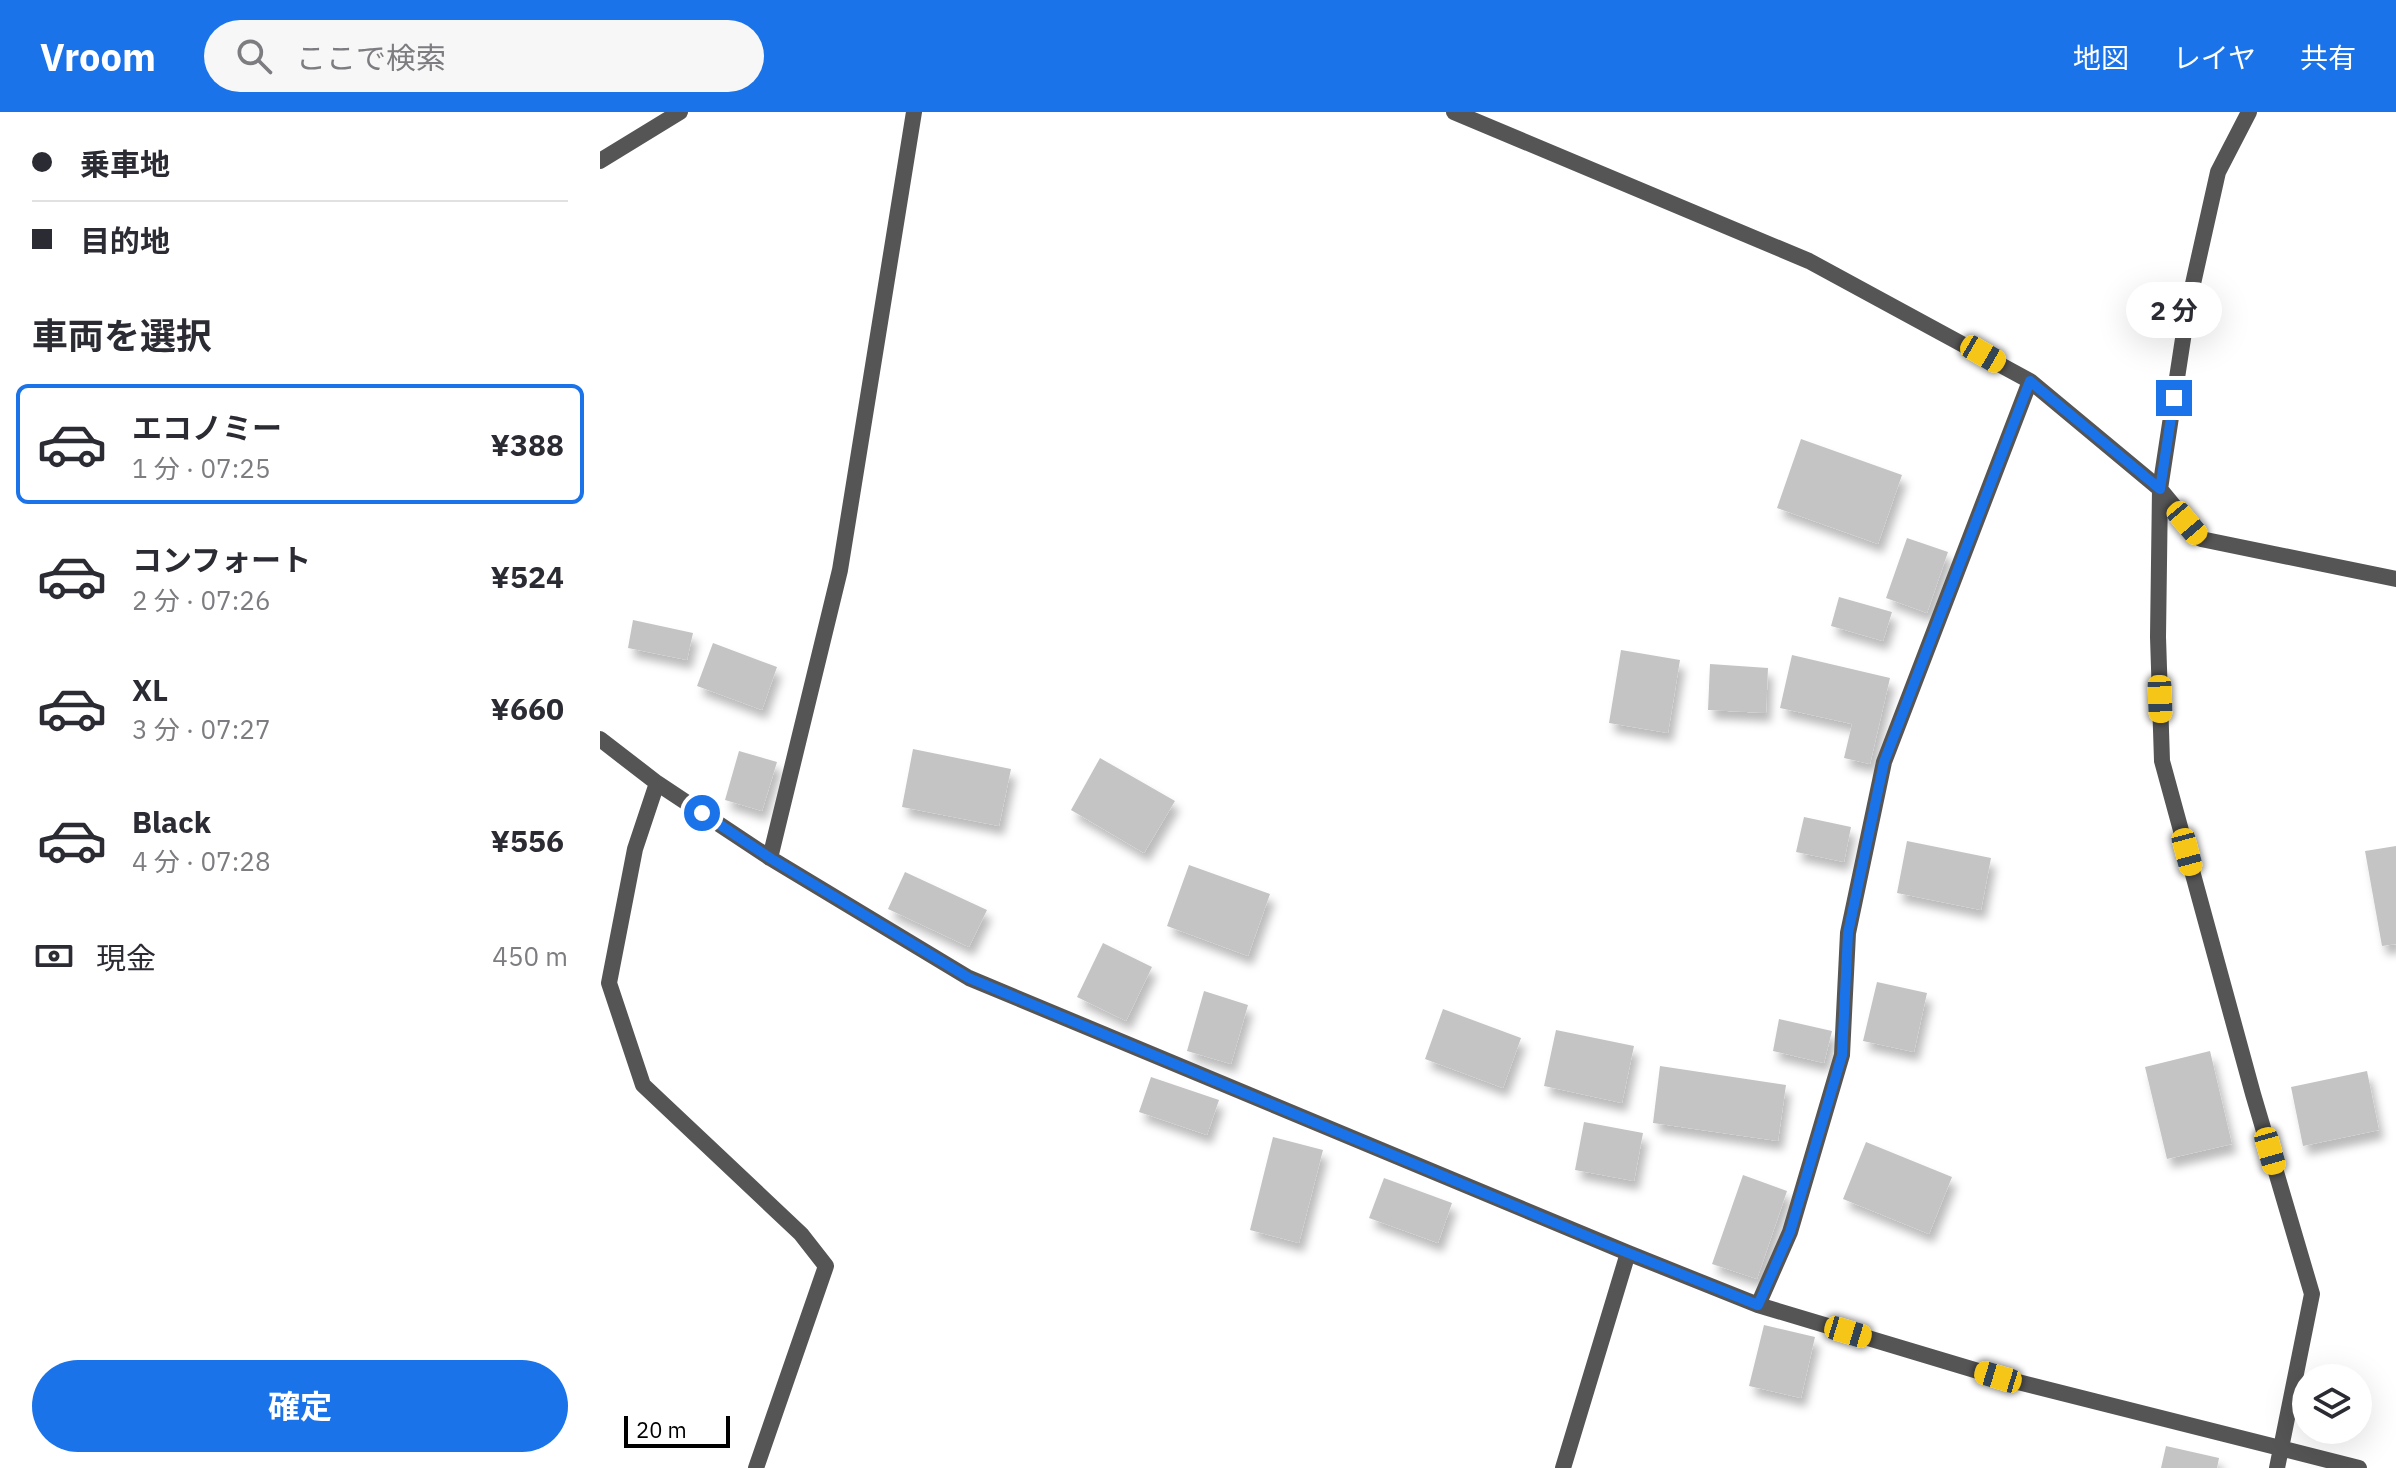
<!DOCTYPE html>
<html lang="ja">
<meta charset="utf-8">
<style>
body{margin:0;font-family:"IBM Plex Sans","Noto Sans JP",sans-serif;background:#f7f7f7;color:#2b2b33;height:100vh;display:flex;flex-direction:column;font-size:30px;white-space:nowrap}
*{box-sizing:border-box;margin:0}
p{font-size:26px;color:#7c7c81}
.icon{flex:none;width:44px;height:44px;fill:none;stroke:currentColor;stroke-width:2;stroke-linecap:round;stroke-linejoin:round}
.map{position:relative;flex:1;overflow:hidden}
.side{display:flex;flex-direction:column;background:#fff;width:600px}
.side>*{flex:none}
.guide{display:grid;align-content:center;height:176px;padding:0 32px;background:#fff}
.buttons{position:absolute;left:1692px;top:1252px;display:grid;gap:16px}
.buttons a{display:grid;place-items:center;width:80px;height:80px;border-radius:50%;background:#fff;box-shadow:0 8px 32px #0002;font-size:40px}
.scale{position:absolute;left:24px;bottom:20px;width:106px;box-sizing:border-box;padding-left:8px;border:4px solid #000;border-top:0;font-size:22px;line-height:28px;white-space:nowrap;color:#000;-webkit-text-stroke:6px #fff;paint-order:stroke}
.end{position:absolute;width:36px;height:36px;margin:-18px;border:10px solid #1a73e8;background:#fff;box-shadow:0 0 0 4px #fff}
.from{border-radius:50%}
.bubble{position:absolute;height:56px;border-radius:28px;background:#fff;box-shadow:0 8px 32px #0002;font-size:26px;font-weight:700;line-height:56px;text-align:center}
.car{position:absolute;width:24px;height:48px;margin:-24px -12px;border-radius:10px;box-shadow:0 0 6px 2px #0007;background:linear-gradient(#f5c518 24%,#345 0 40%,#f5c518 0 76%,#345 0 86%,#f5c518 0)}
.guide b{display:flex;align-items:center;gap:28px;height:76px;font-size:30px}
.guide b+b{border-top:2px solid #e1e1e2}
.guide i{width:20px;height:20px;background:#2b2b33}
ul{padding:0;list-style:none}
li{display:flex;align-items:center;gap:24px;height:120px;margin:0 16px 12px;padding:0 16px;border:4px solid transparent;border-radius:12px}
li div{flex:1}
li b{display:block;font-size:30px}
li em{font-style:normal;font-weight:700}
li.on{border-color:#1a73e8}
li>.icon{width:72px;height:72px;stroke-width:1.5}
h2{padding:0 32px;font-size:36px;line-height:96px}
.pay{display:flex;align-items:center;gap:20px;height:88px;padding:0 32px;font-size:30px}
.pay p{margin-inline-start:auto}
.primary-button{display:flex;gap:16px;margin-top:auto;padding:16px 32px}
.primary-button a{flex:1;height:92px;border-radius:48px;background:#1a73e8;color:#fff;font-size:32px;font-weight:700;line-height:92px;text-align:center}
header{display:flex;align-items:center;gap:48px;box-sizing:border-box;height:112px;padding:0 40px;background:#1a73e8;color:#fff}
header strong{font-size:38px}
nav{display:flex;gap:44px;margin-inline-start:auto;font-size:28px}
.search{width:560px;height:72px;background:#f7f7f7;display:flex;align-items:center;gap:20px;box-sizing:border-box;padding:0 28px;border-radius:44px;color:#7c7c81;font-size:30px}
main{display:flex;flex:1;min-height:0}
.map>svg:first-child{display:block}
</style>
<header>
<strong>Vroom</strong>
<div class="search"><svg class="icon" aria-label="search" viewBox="0 0 24 24"><circle cx="10" cy="10" r="6"/><path d="M15 15l6 6"/></svg>ここで検索</div>
<nav><a>地図</a><a>レイヤ</a><a>共有</a></nav>
</header>
<main>
<section class="side">
<div class="guide">
<b><i class="from"></i>乗車地</b>
<b><i></i>目的地</b>
</div>
<h2>車両を選択</h2>
<ul>
<li class="on"><svg class="icon" aria-label="car" viewBox="0 0 24 24"><path d="M5 17H2v-5l4-1 3-4h7l3 4 3 1v5h-3M9 17h6M6 11h13"/><circle cx="7" cy="17" r="2"/><circle cx="17" cy="17" r="2"/></svg><div><b>エコノミー</b><p>1 分 · 07:25</p></div><em>¥388</em></li>
<li><svg class="icon" aria-label="car" viewBox="0 0 24 24"><path d="M5 17H2v-5l4-1 3-4h7l3 4 3 1v5h-3M9 17h6M6 11h13"/><circle cx="7" cy="17" r="2"/><circle cx="17" cy="17" r="2"/></svg><div><b>コンフォート</b><p>2 分 · 07:26</p></div><em>¥524</em></li>
<li><svg class="icon" aria-label="car" viewBox="0 0 24 24"><path d="M5 17H2v-5l4-1 3-4h7l3 4 3 1v5h-3M9 17h6M6 11h13"/><circle cx="7" cy="17" r="2"/><circle cx="17" cy="17" r="2"/></svg><div><b>XL</b><p>3 分 · 07:27</p></div><em>¥660</em></li>
<li><svg class="icon" aria-label="car" viewBox="0 0 24 24"><path d="M5 17H2v-5l4-1 3-4h7l3 4 3 1v5h-3M9 17h6M6 11h13"/><circle cx="7" cy="17" r="2"/><circle cx="17" cy="17" r="2"/></svg><div><b>Black</b><p>4 分 · 07:28</p></div><em>¥556</em></li>
</ul>
<div class="pay"><svg class="icon" aria-label="cash" viewBox="0 0 24 24"><path d="M3 7h18v10H3z"/><circle cx="12" cy="12" r="2"/></svg>現金<p>450 m</p></div>
<div class="primary-button"><a>確定</a></div>
</section>
<div class="map">
<svg width="1796" height="1356" viewBox="0 0 1796 1356">
<defs>
<filter id="shadow"><feDropShadow dx="5" dy="9" stdDeviation="4" flood-color="#0004"/></filter>
</defs>
<rect width="100%" height="100%" fill="#fff"/>
<path fill="#c4c4c4" filter="url(#shadow)" d="M1201,327L1302,363L1278,432L1177,396Z
M1307,426L1348,440L1327,501L1286,486Z
M1239,485L1292,500L1283,529L1231,514Z
M33,508L93,521L87,548L28,536Z
M113,531L177,555L162,598L97,574Z
M1021,538L1080,548L1068,621L1009,611Z
M1192,543L1290,566L1270,652L1244,646L1252,612L1180,596Z
M1110,552L1168,556L1166,601L1108,598Z
M313,637L411,657L399,714L302,695Z
M139,639L177,650L162,699L125,688Z
M500,646L575,689L544,741L471,698Z
M1204,705L1251,715L1244,750L1196,740Z
M1307,729L1391,746L1381,798L1297,781Z
M1796,734V832L1782,834L1765,739Z
M589,753L670,782L648,844L567,814Z
M305,760L387,798L369,835L288,797Z
M503,831L552,855L526,909L477,885Z
M1277,870L1327,881L1314,940L1263,929Z
M604,879L648,893L631,952L587,939Z
M843,897L921,926L903,976L825,947Z
M1179,907L1232,919L1224,951L1173,939Z
M956,918L1034,934L1022,991L944,974Z
M1610,939L1632,1032L1567,1047L1545,955Z
M1060,954L1186,973L1178,1029L1053,1011Z
M1767,959L1779,1018L1703,1034L1691,975Z
M551,965L619,988L607,1023L539,1000Z
M984,1010L1043,1021L1034,1069L975,1058Z
M673,1025L723,1038L699,1131L650,1118Z
M1266,1030L1352,1065L1329,1122L1243,1087Z
M1143,1063L1187,1079L1157,1167L1112,1152Z
M784,1066L852,1091L838,1131L769,1106Z
M1164,1213L1215,1225L1201,1286L1149,1274Z
M1566,1334L1619,1346L1617,1356H1561Z"/>
<g fill="none" stroke-linecap="round" stroke-linejoin="round">
<path stroke="#555" stroke-width="16" d="M854,0L1209,149L1430,269L1560,377L1601,427L1796,467
M1649,0L1618,60L1588,194L1560,377L1558,525L1562,649L1653,982L1712,1182L1677,1356
M0,49L80,0
M0,627L57,671L170,746L369,866L1028,1141L1158,1193L1398,1265L1759,1356
M57,671L35,737L9,871L43,973L201,1122L226,1154L156,1356
M170,746L240,458L314,0
M1158,1193L1190,1120L1242,943L1248,821L1284,650L1430,269
M963,1356L1028,1141"/>
</g>
<g fill="none" stroke-linecap="round" stroke-linejoin="round">
<path stroke="#1a73e8" stroke-width="10" d="M102,701L170,746L369,866L1001,1130L1158,1193L1190,1120L1242,943L1248,821L1284,650L1430,269L1560,377L1574,286"/>
</g>
</svg>
<div class="buttons">
<a><svg class="icon" aria-label="layers" viewBox="0 0 24 24"><path d="M12 4l9 5-9 5-9-5zM3 14l9 5 9-5"/></svg></a>
</div>
<div class="scale">20 m</div>
<i class="end from" style="left:102px;top:701px"></i>
<i class="end" style="left:1574px;top:286px"></i>
<div class="bubble" style="left:1526px;top:170px;width:96px">2 分</div>
<i class="car" style="left:1383px;top:242px;rotate:120deg"></i>
<i class="car" style="left:1587px;top:411px;rotate:140deg"></i>
<i class="car" style="left:1560px;top:587px;rotate:178deg"></i>
<i class="car" style="left:1587px;top:740px;rotate:165deg"></i>
<i class="car" style="left:1670px;top:1039px;rotate:164deg"></i>
<i class="car" style="left:1248px;top:1220px;rotate:107deg"></i>
<i class="car" style="left:1398px;top:1265px;rotate:287deg"></i>
</div>
</main>
